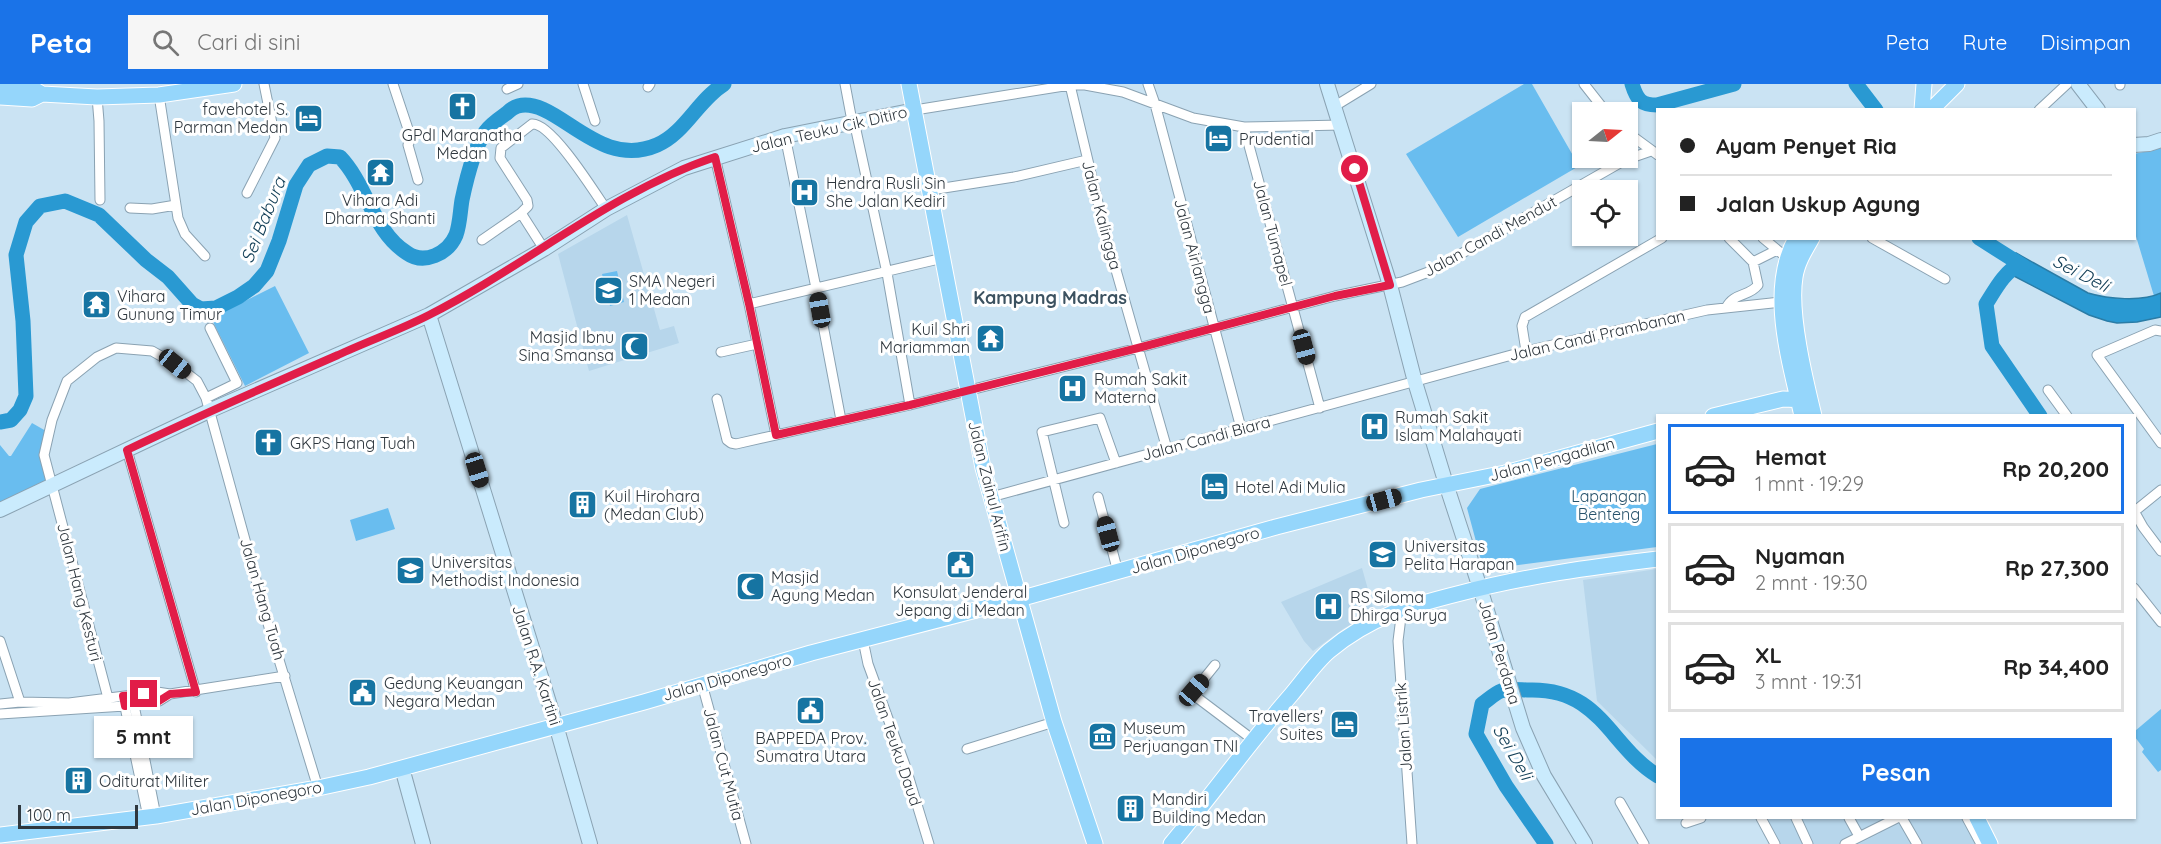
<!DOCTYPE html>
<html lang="id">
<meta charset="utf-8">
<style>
body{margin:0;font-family:Quicksand,sans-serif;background:#f6f6f6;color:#222;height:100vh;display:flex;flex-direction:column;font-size:22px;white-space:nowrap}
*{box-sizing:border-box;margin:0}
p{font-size:20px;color:#767676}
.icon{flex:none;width:33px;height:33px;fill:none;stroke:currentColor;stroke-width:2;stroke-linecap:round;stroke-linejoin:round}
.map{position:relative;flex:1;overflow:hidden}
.sheet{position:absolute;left:1656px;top:330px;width:480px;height:405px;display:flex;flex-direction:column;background:#fff;border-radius:0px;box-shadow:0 2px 4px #0004}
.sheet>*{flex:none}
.banner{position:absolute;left:1656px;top:24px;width:480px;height:132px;border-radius:0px;box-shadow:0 2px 4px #0004;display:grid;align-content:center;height:132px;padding:0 24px;background:#fff}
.needle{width:39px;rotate:72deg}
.tools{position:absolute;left:1572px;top:18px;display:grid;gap:12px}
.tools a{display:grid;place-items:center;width:66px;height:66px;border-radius:0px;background:#fff;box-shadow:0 2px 4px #0004;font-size:30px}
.scale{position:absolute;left:18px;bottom:15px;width:120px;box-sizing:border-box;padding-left:6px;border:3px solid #2e373e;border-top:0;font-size:16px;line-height:21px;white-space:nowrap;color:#2e373e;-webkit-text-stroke:4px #fff;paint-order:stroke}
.end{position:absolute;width:27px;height:27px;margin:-14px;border:8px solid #e11d48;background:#fff;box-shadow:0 0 0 3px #fff}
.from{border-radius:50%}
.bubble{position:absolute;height:42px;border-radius:0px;background:#fff;box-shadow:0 2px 4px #0004;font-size:20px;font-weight:700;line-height:42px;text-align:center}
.car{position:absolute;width:18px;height:36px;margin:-18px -9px;border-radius:8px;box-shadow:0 0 4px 2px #0007;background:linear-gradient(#222 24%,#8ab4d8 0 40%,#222 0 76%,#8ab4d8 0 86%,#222 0)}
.banner b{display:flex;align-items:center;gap:21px;height:57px;font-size:22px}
.banner b+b{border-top:2px solid #e0e0e0}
.banner i{width:15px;height:15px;background:#222}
ul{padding:10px 0 0;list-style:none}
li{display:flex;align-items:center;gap:18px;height:90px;margin:0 12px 9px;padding:0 12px;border:3px solid #e0e0e0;border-radius:0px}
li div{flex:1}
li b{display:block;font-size:22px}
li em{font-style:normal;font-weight:700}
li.on{border-color:#1a73e8}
li>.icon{width:54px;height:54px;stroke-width:1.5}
.action{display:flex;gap:12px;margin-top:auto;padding:12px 24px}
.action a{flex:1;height:69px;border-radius:0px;background:#1a73e8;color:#fff;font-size:24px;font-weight:700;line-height:69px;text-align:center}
header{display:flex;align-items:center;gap:36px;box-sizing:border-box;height:84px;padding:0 30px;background:#1a73e8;color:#fff}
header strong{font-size:28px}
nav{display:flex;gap:33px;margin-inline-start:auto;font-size:21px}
.search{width:420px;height:54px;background:#f6f6f6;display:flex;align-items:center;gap:15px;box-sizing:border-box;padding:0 21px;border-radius:0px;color:#767676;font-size:22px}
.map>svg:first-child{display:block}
</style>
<header>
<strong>Peta</strong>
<div class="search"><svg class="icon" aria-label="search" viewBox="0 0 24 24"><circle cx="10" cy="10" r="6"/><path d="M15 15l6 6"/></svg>Cari di sini</div>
<nav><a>Peta</a><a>Rute</a><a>Disimpan</a></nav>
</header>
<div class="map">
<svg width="2161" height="760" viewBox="0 0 2161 760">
<rect width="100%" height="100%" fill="#cae3f3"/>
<path fill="#b7d6eb" d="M627,131L660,246L674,242L679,259L589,287L558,170Z
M1362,484L1374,527L1343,545L1313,567L1304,557L1281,518Z
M1657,485H1658L1657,676L1597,617L1583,496Z
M1760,734H1972L1985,760H1775Z"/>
<path fill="#69bdef" d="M1524,0H1532L1579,82L1458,153L1406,70Z
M2161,64V209L2154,212L2135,149L2134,70Z
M617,187L624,218L610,222L602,190Z
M275,202L309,269L245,302L211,234Z
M32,339L46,347L48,399L0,420V361L9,372H11Z
M1657,360V463L1496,484L1481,476L1467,424L1480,405Z
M388,424L395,445L356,457L350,436Z
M2161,625V686L2158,688L2142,668L2144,665L2135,653V647Z"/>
<path fill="#2999d2" stroke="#2a7ca6" stroke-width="1.5" d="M2016,169L2088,209C2108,215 2142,218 2161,209V233L2137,238L2117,239L2107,237L2089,231L2006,188Z"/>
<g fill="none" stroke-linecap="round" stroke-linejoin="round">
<path stroke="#2999d2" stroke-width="15" d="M1632,0C1637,16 1641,21 1657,21L1734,0
M1856,0L1876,26
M1979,154L2020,180
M2023,182L2020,180C2004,188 1995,206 1986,220L1992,262L2040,332
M0,338L11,336L20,326L26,312L23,237L16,171L26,138L40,122L65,117L99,131L146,176L168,193L192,220L201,225L216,224L238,213L254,202L267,187L279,157L296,101L309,81L327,72L340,73C367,101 373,148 407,169C424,181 448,170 456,151C460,140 460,128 462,116C466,97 474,63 486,47C491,40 500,34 507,29C510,26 514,23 518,22C557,12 597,87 657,61C685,49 698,16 724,0
M1546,760L1506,702L1476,650L1482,620C1488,616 1495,609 1501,607C1509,604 1521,606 1529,606C1601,604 1609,662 1658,692"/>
<defs>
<path id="street" d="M393,0L411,54L408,61L418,96
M583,0L595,37
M845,0L852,37
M1148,0L1155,20L1241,344
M1584,0L1606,28
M2120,0V1
M1070,1L1104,144L1167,365
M648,3L650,0
M507,5L518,0
M159,11L178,134L185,150L205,172
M97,13L99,37L100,116
M1335,22L1371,0
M915,26L1070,1H1085L1123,8L1193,34L1244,43L1342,41
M2039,26L2067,0
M854,37L887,189L910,321
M1244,43L1320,324
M1628,49L1658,71
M785,52L816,204L841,336
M715,73L749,220L776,351
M931,106L1014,93L1087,76
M247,109L275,54L264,0
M130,124L152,125L176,121
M1729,154L1753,178L1777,166
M1763,154L1781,169
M1872,154L1945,195
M482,156L521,129
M544,165L521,129L528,122L527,116L500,74L501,64L532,40C551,38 595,109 606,125
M749,220L943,174
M1726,224C1734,208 1749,213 1758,201L1753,178
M2161,247L2155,246L2097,271L2161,359
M1526,267L1522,242L1525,233L1662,154
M721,268L757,260
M2048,306L2067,332
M206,314L237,299L210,244
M717,315L727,356L731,359L736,360L910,321L1138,264L1335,212L1402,198L1431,187L1625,76L1651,67
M127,366L196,608
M991,413L1526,267L1707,226L1781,218
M1098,413L1118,488
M2134,427L2143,443L2161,467
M2135,427L2161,406
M1064,439L1042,348L1100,334L1116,379
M2134,504L2161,538
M1402,525L1398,557L1412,760
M863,556L868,580L905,681L929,760
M0,557L20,618
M1215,581L1194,607L1195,612L1252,655
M702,600L746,760
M108,614L44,371L52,336L67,297L97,273L116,264L152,267L175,280L197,297L206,314L269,543L318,704
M124,618L148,733
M0,620L20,618L69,619L157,608L170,610L285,592
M134,621L156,732
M0,630L125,622L159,617L170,610
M967,665L1054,638
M1620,718L1644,760
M1761,734L1775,760
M1796,734L1808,760
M1849,734L1859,752
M1902,734L1917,760
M1967,734L1981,760
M1686,739L1701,734
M1845,760L1897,734"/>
<path id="secondary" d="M1327,0L1390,201L1415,298L1446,400L1480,504L1523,644L1544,692L1585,760
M2078,0L2098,26
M2134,61L2149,60L2161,56
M429,231L556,641L590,760
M0,426L211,326L429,231L544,165L606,125L684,84L785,52L915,26
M402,684L423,760"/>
<path id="primary" d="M909,0L983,384L1054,638L1095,760
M0,3L32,4L42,10L97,13L159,11L234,0
M0,13L32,15L42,10
M1922,26L1924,0
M1931,26L1957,0
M1796,154C1767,207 1790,277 1802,332
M1812,154C1805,166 1797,179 1795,193C1789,229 1805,295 1814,332
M1713,332L1783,315L1807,316
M1977,734L1990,760
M0,751L156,732L318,704L369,693L644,618L811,569L1030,512L1276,443L1421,406L1505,389L1658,347
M1171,760C1212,711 1249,659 1291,611C1303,597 1315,579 1329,567C1371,532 1409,522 1461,509C1526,492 1591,483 1658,475"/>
</defs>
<use href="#street" stroke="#8aa2b2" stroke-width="11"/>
<use href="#secondary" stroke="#8aa2b2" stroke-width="16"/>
<use href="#primary" stroke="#fff" stroke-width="17"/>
<use href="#street" stroke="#fff" stroke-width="9"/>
<use href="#secondary" stroke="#caebfd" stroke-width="14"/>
<use href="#primary" stroke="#95d6fb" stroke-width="15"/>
</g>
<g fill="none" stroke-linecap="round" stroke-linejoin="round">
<path stroke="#e11d48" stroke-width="8" d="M144,610L123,612L125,622L159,617L170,610L196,608L127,366C196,333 267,302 338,271C368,257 400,246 429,231C526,182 611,108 715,73L749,220L776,351L910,321L1138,264L1335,212L1390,201L1355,85"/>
</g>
<defs>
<symbol id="church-square" viewBox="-11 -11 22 22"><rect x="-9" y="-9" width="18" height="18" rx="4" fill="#1674a2" stroke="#fff"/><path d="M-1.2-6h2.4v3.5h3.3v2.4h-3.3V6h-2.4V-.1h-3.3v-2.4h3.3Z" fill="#fff"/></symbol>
<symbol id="hotel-square" viewBox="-11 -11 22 22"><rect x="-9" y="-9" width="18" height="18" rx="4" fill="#1674a2" stroke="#fff"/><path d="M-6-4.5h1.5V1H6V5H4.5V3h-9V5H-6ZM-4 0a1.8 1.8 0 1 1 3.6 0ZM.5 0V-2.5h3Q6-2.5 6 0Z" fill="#fff"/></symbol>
<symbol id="temple-square" viewBox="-11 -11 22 22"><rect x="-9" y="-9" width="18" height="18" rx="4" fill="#1674a2" stroke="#fff"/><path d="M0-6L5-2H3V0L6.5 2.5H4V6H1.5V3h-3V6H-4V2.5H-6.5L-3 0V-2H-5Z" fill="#fff"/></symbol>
<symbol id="hospital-square" viewBox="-11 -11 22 22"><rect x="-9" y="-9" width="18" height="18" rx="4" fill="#1674a2" stroke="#fff"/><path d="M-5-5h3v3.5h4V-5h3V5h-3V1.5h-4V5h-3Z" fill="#fff"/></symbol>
<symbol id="school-square" viewBox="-11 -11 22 22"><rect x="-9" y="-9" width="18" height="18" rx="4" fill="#1674a2" stroke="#fff"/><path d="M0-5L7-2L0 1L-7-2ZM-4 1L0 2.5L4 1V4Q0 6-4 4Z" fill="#fff"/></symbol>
<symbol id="mosque-square" viewBox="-11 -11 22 22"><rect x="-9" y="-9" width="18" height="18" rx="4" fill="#1674a2" stroke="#fff"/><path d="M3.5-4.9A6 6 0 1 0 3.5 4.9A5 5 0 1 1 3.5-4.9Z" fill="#fff"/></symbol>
<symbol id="building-square" viewBox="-11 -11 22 22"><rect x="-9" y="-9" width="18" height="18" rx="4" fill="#1674a2" stroke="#fff"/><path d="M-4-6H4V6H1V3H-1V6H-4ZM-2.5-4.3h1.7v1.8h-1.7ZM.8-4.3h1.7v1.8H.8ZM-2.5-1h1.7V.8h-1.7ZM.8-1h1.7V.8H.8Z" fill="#fff"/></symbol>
<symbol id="university-square" viewBox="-11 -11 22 22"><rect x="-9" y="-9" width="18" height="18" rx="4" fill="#1674a2" stroke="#fff"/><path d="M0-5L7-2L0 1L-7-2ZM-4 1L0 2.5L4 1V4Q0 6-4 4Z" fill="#fff"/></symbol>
<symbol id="civic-square" viewBox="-11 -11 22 22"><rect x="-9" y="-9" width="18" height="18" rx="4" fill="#1674a2" stroke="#fff"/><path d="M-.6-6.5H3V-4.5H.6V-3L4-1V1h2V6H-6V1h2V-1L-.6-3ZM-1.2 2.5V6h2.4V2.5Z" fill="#fff"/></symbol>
<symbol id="museum-square" viewBox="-11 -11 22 22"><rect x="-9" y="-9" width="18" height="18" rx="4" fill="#1674a2" stroke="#fff"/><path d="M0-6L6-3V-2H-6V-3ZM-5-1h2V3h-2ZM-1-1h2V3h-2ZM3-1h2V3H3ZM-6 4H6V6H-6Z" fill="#fff"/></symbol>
</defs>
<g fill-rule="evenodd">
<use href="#church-square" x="446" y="6" width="33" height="33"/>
<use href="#hotel-square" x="292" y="18" width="33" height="33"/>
<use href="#hotel-square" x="1202" y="38" width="33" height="33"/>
<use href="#temple-square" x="364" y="72" width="33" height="33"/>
<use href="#hospital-square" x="788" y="92" width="33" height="33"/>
<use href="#school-square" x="592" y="190" width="33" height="33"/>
<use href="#temple-square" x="80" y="204" width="33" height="33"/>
<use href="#temple-square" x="974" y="238" width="33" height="33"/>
<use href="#mosque-square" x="618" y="246" width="33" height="33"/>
<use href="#hospital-square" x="1056" y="288" width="33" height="33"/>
<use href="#hospital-square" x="1358" y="326" width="33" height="33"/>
<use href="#church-square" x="252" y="342" width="33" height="33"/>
<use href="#hotel-square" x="1198" y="386" width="33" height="33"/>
<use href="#building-square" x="566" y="404" width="33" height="33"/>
<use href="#university-square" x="1366" y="454" width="33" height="33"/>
<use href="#civic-square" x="944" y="464" width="33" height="33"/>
<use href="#university-square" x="394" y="470" width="33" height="33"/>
<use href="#mosque-square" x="734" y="486" width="33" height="33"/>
<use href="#hospital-square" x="1312" y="506" width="33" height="33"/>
<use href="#civic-square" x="346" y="592" width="33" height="33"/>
<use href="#civic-square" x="794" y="610" width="33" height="33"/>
<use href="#hotel-square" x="1328" y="624" width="33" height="33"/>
<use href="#museum-square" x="1086" y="636" width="33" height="33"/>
<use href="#building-square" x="62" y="680" width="33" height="33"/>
<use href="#building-square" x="1114" y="708" width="33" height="33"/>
</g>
<g text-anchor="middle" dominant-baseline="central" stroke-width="6" stroke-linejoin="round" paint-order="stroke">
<g font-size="16" fill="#2e373e" stroke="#fff" text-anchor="start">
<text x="288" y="25" text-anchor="end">favehotel S.<tspan x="288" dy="18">Parman Medan</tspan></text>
<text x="462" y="51" text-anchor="middle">GPdI Maranatha<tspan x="462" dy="18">Medan</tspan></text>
<text x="1239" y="55">Prudential</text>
<text x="826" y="99">Hendra Rusli Sin<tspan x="826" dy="18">She Jalan Kediri</tspan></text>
<text x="380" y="116" text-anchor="middle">Vihara Adi<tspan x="380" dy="18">Dharma Shanti</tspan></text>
<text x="629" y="197">SMA Negeri<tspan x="629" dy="18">1 Medan</tspan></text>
<text x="117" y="212">Vihara<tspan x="117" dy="18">Gunung Timur</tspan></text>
<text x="970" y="245" text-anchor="end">Kuil Shri<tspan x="970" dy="18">Mariamman</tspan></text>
<text x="614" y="253" text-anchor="end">Masjid Ibnu<tspan x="614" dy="18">Sina Smansa</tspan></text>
<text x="1094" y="295">Rumah Sakit<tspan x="1094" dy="18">Materna</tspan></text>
<text x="1395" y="333">Rumah Sakit<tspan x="1395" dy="18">Islam Malahayati</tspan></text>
<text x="290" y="359">GKPS Hang Tuah</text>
<text x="1235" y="403">Hotel Adi Mulia</text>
<text x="604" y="412">Kuil Hirohara<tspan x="604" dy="18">(Medan Club)</tspan></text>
<text x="1404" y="462">Universitas<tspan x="1404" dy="18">Pelita Harapan</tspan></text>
<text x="431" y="478">Universitas<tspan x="431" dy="18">Methodist Indonesia</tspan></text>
<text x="771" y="493">Masjid<tspan x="771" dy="18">Agung Medan</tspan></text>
<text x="960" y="508" text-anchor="middle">Konsulat Jenderal<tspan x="960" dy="18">Jepang di Medan</tspan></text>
<text x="1350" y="513">RS Siloma<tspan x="1350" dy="18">Dhirga Surya</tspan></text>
<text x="384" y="599">Gedung Keuangan<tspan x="384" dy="18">Negara Medan</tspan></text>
<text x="1323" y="632" text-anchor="end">Travellers'<tspan x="1323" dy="18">Suites</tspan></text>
<text x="1123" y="644">Museum<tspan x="1123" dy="18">Perjuangan TNI</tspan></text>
<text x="811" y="654" text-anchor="middle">BAPPEDA Prov.<tspan x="811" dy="18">Sumatra Utara</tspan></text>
<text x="99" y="697">Oditurat Militer</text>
<text x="1152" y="715">Mandiri<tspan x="1152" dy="18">Building Medan</tspan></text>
</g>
<g font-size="16" fill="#2e373e" stroke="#fff">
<text transform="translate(829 45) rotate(-13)">Jalan Teuku Cik Ditiro</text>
<text transform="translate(1102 131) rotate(75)">Jalan Kalingga</text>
<text transform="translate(1273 149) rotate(75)">Jalan Tumapel</text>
<text transform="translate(1490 152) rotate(-29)">Jalan Candi Mendut</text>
<text transform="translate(1195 172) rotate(75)">Jalan Airlangga</text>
<text transform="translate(1597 251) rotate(-13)">Jalan Candi Prambanan</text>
<text transform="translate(1206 354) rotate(-15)">Jalan Candi Biara</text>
<text transform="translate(1552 375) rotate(-15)">Jalan Pengadilan</text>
<text transform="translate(990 402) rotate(76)">Jalan Zainul Arifin</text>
<text transform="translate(1195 466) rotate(-16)">Jalan Diponegoro</text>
<text transform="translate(80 508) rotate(76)">Jalan Hang Kesturi</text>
<text transform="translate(263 515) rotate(74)">Jalan Hang Tuah</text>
<text transform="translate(1500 568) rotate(73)">Jalan Perdana</text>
<text transform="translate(537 581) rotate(72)">Jalan R.A. Kartini</text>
<text transform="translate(727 593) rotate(-16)">Jalan Diponegoro</text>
<text transform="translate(1403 643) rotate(-94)">Jalan Listrik</text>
<text transform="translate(895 658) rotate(71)">Jalan Teuku Daud</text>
<text transform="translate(724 680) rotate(75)">Jalan Cut Mutia</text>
<text transform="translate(256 714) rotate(-10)">Jalan Diponegoro</text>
</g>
<g font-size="16" fill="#28536c" stroke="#fff">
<text x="1609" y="412">Lapangan<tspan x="1609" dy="18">Benteng</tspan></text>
</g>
<g font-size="18" font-style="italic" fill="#144058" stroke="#fff">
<text transform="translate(263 136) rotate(-68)">Sei Babura</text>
<text transform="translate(2081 189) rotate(27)">Sei Deli</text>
<text transform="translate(1513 668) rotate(60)">Sei Deli</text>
</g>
<g font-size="18" font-weight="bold" fill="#3c5260" stroke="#fff">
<text x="1050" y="213">Kampung Madras</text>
</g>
</g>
</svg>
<div class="tools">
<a><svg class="needle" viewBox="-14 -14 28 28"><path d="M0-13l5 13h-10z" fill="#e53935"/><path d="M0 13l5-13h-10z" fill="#767676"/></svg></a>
<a><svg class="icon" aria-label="locate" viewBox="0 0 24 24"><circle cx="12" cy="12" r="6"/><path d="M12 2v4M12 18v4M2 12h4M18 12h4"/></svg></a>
</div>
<div class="scale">100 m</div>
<i class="end from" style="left:1355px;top:85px"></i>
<i class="end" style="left:144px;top:610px"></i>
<div class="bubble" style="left:94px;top:632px;width:99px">5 mnt</div>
<i class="car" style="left:820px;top:226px;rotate:350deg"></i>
<i class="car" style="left:1304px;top:263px;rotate:165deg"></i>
<i class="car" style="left:175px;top:280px;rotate:129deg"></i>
<i class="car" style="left:477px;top:386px;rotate:163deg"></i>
<i class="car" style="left:1384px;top:416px;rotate:75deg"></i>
<i class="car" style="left:1108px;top:450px;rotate:345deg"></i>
<i class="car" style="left:1194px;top:606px;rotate:41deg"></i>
<div class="banner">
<b><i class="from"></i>Ayam Penyet Ria</b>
<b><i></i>Jalan Uskup Agung</b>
</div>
<section class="sheet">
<ul>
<li class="on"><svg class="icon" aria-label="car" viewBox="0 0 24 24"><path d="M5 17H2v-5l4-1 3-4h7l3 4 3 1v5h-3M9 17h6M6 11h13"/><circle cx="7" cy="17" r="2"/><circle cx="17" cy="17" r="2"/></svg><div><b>Hemat</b><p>1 mnt · 19:29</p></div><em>Rp 20,200</em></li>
<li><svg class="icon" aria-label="car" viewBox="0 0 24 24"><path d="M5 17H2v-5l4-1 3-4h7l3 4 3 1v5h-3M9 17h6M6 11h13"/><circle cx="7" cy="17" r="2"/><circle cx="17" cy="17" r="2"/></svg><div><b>Nyaman</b><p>2 mnt · 19:30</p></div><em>Rp 27,300</em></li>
<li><svg class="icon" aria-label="car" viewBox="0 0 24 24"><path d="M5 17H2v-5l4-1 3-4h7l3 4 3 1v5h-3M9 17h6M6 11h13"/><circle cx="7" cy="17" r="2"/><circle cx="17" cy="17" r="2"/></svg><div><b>XL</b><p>3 mnt · 19:31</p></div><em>Rp 34,400</em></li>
</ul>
<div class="action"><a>Pesan</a></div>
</section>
</div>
